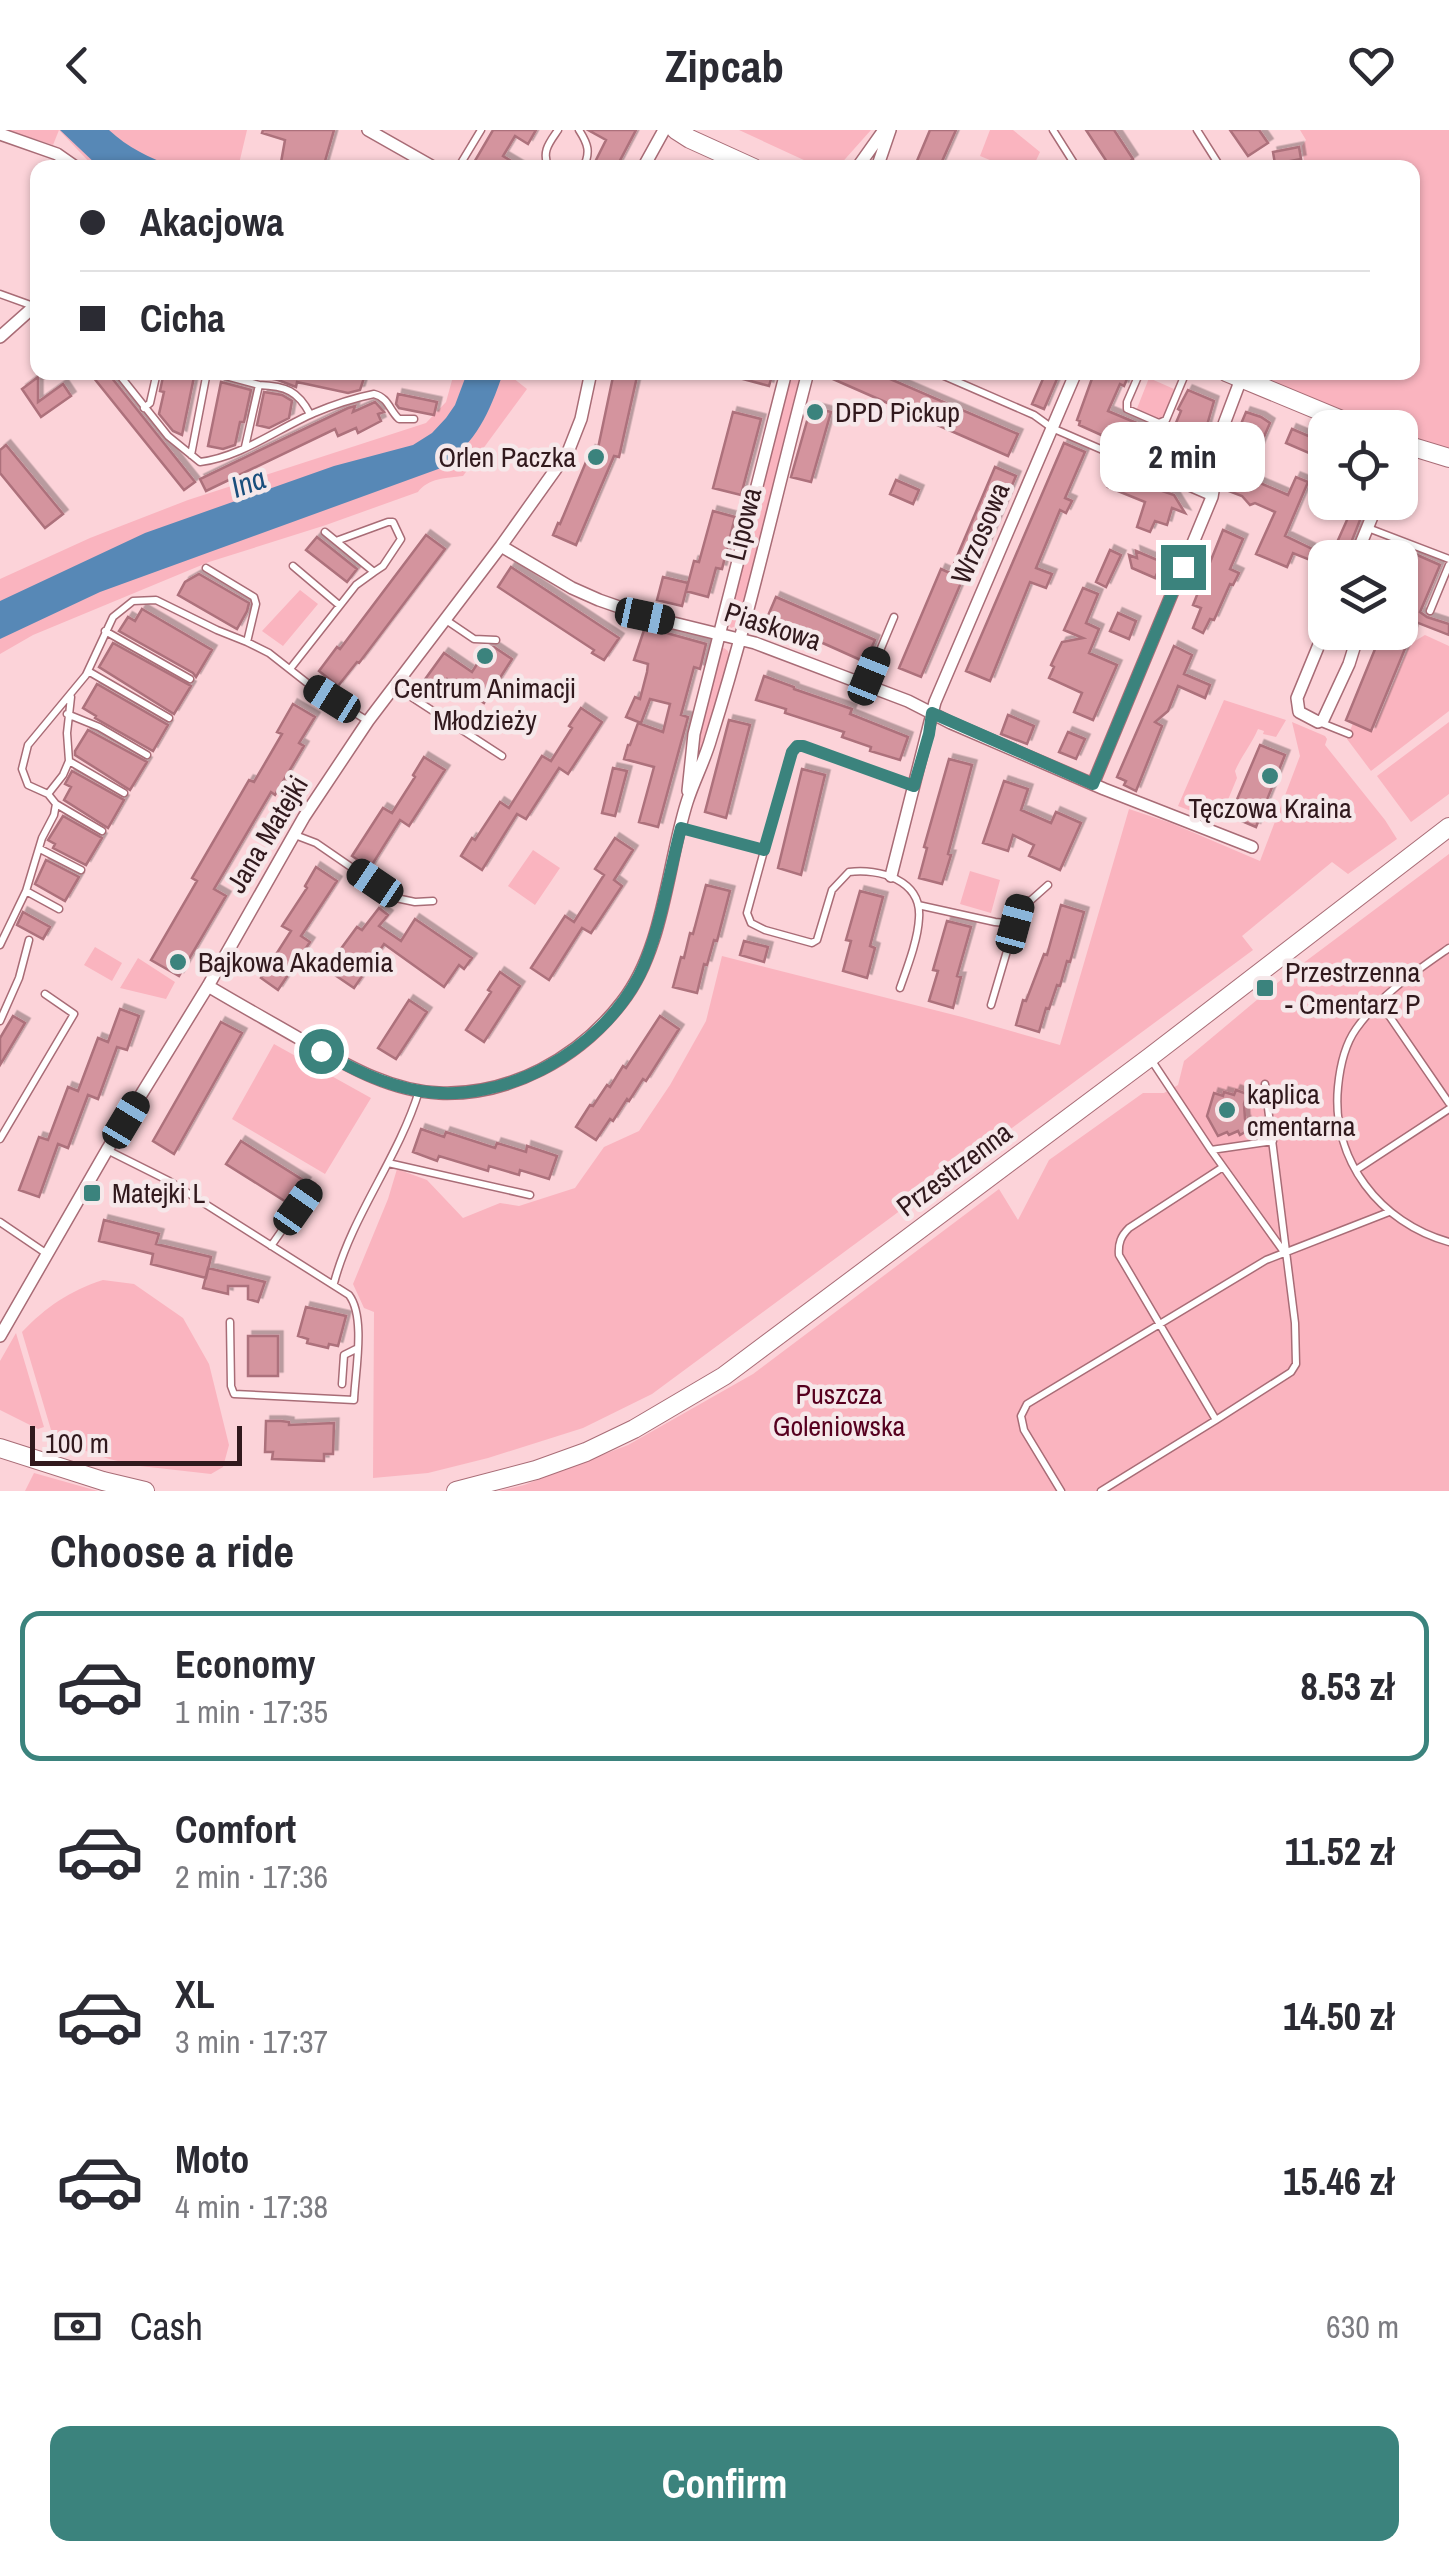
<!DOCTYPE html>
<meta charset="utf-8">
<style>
body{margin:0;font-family:"Archivo Narrow",sans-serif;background:#f7f7f7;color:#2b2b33;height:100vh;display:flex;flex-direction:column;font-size:38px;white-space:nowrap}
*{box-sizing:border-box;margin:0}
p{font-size:32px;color:#7c7c81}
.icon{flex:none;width:55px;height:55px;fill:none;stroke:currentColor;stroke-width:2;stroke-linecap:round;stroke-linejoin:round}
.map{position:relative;height:1361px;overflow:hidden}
.panel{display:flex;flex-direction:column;background:#fff;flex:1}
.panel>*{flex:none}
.hud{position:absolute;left:30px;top:30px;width:1390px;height:220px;border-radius:20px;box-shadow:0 2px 8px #0004;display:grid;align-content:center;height:220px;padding:0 50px;background:#fff}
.tools{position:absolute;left:1308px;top:280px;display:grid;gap:20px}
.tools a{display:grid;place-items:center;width:110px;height:110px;border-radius:20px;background:#fff;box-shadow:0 2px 8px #0004;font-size:50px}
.scale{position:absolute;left:30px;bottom:25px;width:212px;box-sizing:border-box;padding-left:10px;border:5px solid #31191d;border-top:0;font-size:28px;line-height:35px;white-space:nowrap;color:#31191d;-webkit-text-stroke:8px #f6e8ea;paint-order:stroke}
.end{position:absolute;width:45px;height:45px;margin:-22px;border:12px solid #3b837d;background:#fff;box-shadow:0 0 0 5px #fff}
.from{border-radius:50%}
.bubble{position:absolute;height:70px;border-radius:20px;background:#fff;box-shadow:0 2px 8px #0004;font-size:32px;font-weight:700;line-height:70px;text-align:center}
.car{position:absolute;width:30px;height:60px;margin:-30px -15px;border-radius:12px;box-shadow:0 0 8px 2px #0007;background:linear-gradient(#222 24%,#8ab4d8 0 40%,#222 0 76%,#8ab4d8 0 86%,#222 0)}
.hud b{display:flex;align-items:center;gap:35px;height:95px;font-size:38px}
.hud b+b{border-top:2px solid #e1e1e2}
.hud i{width:25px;height:25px;background:#2b2b33}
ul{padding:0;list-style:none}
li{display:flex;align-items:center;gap:30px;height:150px;margin:0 20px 15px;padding:0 30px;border:5px solid transparent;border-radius:20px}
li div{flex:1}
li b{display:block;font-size:38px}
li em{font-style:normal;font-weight:700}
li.on{border-color:#3b837d}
li>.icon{width:90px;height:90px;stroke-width:1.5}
h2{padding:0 50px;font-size:45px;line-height:120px}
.pay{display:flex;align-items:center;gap:25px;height:110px;padding:0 50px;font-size:38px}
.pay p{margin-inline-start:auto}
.primary-button{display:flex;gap:20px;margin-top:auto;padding:20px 50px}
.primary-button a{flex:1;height:115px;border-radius:20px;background:#3b837d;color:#fff;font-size:40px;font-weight:700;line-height:115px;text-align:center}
header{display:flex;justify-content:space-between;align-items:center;height:130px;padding:0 50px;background:#fff;font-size:45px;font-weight:700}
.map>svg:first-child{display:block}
</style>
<header><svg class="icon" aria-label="back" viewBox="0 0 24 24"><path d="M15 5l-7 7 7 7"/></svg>Zipcab<svg class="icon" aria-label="heart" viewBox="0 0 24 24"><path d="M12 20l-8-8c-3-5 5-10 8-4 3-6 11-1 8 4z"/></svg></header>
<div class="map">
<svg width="1449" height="1361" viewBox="0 0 1449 1361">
<defs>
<filter id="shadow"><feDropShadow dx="4.5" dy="-4.5" stdDeviation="0" flood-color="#0004"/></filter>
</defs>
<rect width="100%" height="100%" fill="#fcd3d9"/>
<path fill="#fab4bf" d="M7,0H247L238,38L94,37L59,0L53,15Z
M739,0H871L838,37H819Z
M990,0H1013L1040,22L1033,37H1007L980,26Z
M1300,0H1449V324L1400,308V298L1375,297L1250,243L1412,242V38L1305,37L1302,16L1306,10Z
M454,243H514L513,248L527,259L463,346C447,348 428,348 418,362L326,395L209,432L33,505L0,524V449L90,408L188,370L426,293L446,272Z
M791,243H804L738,495L731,498L726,492Z
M1149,248L1174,259L1163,288L1155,290L1136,281Z
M300,460L318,474L283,516L262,501Z
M1425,505L1449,516V581L1371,641L1347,609L1353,593L1373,601L1410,514Z
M724,518L728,521L729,525L702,629L697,633L691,625L720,519Z
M1224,570L1286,590L1276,607L1263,604L1264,601L1258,599C1251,615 1242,625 1235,641L1237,648L1220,689L1217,691L1178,676Z
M1292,592L1325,606L1327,609L1325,615L1385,690L1397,709L1348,744L1332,732L1242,806L1253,820L652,1264L583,1298L488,1328L428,1343L373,1348L374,1182L364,1178L353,1154L388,1069L397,1039L427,1050L463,1088L500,1073L519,1076L575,1058L604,1017L639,1001L670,955L706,891L722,826L962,887L1060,915L1129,679L1171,693L1260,731L1300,626Z
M1449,592V664L1411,692L1377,646Z
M533,720L560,738L535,775L508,756Z
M1449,724V1361H498L524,1355L628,1315L753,1244L999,1059L1018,1090L1049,1030L1143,963H1164L1178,955L1184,931L1282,849Z
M970,741L1000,750L991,783L960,774Z
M95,817L122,833L112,851L84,835Z
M138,828L175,852L166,869L120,858Z
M274,914L371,968L325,1044L232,989Z
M103,1150L134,1154L183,1188L209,1234L229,1315L223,1337L211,1344L140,1336L109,1329L54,1310L22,1202C46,1177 69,1161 103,1150Z
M16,1203L44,1297L38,1299L0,1280V1231Z
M34,1343L98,1361H25Z"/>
<path fill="#5788b6" d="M60,0H109C128,18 149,27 173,37H99Z
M467,243H503C489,284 477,311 441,338L100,462L0,509V471L145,403L334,336L413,315L432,303L446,288L455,275Z"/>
<path fill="#d4949e" stroke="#ad717b" stroke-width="2.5" filter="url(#shadow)" d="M263,0H334L323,38H280L285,10L262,3Z
M493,0H536L528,14L515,6L503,26L523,38H479L473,34Z
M588,0H636L616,38H592L606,10Z
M930,0H956L939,38H914Z
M1086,0H1114L1133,29L1121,38H1111Z
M1230,0H1259L1268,13L1248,26Z
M1299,17L1301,29L1275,34L1273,22Z
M89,242H107L195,352L184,360Z
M164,242L194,247L182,305L173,301L159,284L164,262L160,261Z
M239,242H366L360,260L348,263L297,252L296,257L278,250Z
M614,242H638L619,327L614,326L576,415L553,405L558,393L560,394L591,320L597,323Z
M733,242H773L769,256L732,246Z
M817,242H874L1018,304L1008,326Z
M1046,242H1060L1044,279L1032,274Z
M1092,242H1130L1124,256L1120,254L1108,281L1170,307L1181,281L1178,279L1188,260L1214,271L1205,302L1188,338L1184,336L1182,340L1150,327L1079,295L1080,291L1077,290L1094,243Z
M38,247V272L63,254L71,266L41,287L22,259Z
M221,252L251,260L244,292H240L235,315L223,319L208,316Z
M264,262L282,265L292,271L289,288L269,298L257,295Z
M398,264L437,272L434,285L399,278L396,274Z
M375,272L384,282L378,284L381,291L358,303L356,298L338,306L335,299L206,361L200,349L348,278L355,276L353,282Z
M811,277L831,282L811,352L791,347Z
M733,282L761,289L741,365L713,358Z
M1246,282L1261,287L1270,293L1256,325L1252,324L1229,343L1246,347L1288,365L1296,347L1308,352L1285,406L1325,425V436L1293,423L1287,437L1256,424L1275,382L1255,373L1250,375L1242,366L1226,360L1238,301Z
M1292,299L1325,313L1318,327L1286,313Z
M1064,313L1085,322L1065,368L1072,371L1066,383L1060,380L1036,438L1052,444L1046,458L1030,452L990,551L966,541Z
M6,315L63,384L45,398L0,343V320Z
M1117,336L1142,347L1139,353L1174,365L1185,383L1172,378L1167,395L1155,391L1150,402L1137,397L1145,372L1108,357Z
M995,337L1016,346L977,437L969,434L921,547L899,538L941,439L950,443Z
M896,350L919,360L913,374L890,364Z
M713,381L735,387L722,439L716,438L708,467L686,461L694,431L699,432Z
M1351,381L1362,385L1345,428H1330Z
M1223,400L1243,409L1230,439L1239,443L1233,455L1230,454L1214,490L1210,489L1203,503L1193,498L1201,478L1193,475Z
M426,405L445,419L359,533L357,532L338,556L319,541L337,517L340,519Z
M317,407L357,439L347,452L306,420Z
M1110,420L1121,425L1106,457L1096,452Z
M1136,421L1162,432L1155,448L1132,438L1129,425L1137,428Z
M1415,424L1440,435L1420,482L1427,487L1449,494V505L1416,492L1371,601L1346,590L1382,502H1400V460Z
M511,437L619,508L604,530L592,523L594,520L498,457Z
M199,444L249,473L247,481L237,499L178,465L185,452Z
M663,447L688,453L682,476L657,470Z
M1083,458L1098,464L1086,493L1099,499L1089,523L1117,535L1093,590L1074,582L1082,563L1049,548L1054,537L1051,535L1062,512L1083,508L1064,500Z
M776,467L875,510L865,532L767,488Z
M142,479L212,520L196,547L193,543L119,501L128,487L135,491Z
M1118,483L1136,491L1129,509L1110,501Z
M645,497L706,514L700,539L694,537L681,585L688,587L658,697L639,692L654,637L624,629L628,615H630L638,593L663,602L670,574L650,569L641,593L626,587L635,567L640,569L647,542L648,534L634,530Z
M113,513L191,556L174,584L99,537Z
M1174,516L1192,525L1184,544L1210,555L1205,568L1178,556L1168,581L1155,592L1162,596L1136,661L1124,655L1126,651L1117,647Z
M488,517H494L512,529L484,573L447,549L432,569L418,559L444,523L472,542Z
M764,546L794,557V559L852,579L850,584L908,607L900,630L870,621L871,617L842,607L844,602L785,583L786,579L756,570Z
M97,554L168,595L153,621L95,588L96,586L83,578Z
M293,574L315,587L299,613L304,616L275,665L271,662L214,759L226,766L179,846L151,830L197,751L192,748L227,688L249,650L254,652L282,604L277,602Z
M581,578L602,592L568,644L559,638L526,689L517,684L482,740L461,726L472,708L475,710L500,672L509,678L542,626L551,631L572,598L569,596Z
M1008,585L1034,596L1027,614L1001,604Z
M729,590L750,595L726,688L705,682Z
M88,600L147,632L130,660L75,625V621Z
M1068,602L1085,609L1076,629L1059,622Z
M1260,615L1285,625L1256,697L1230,686Z
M424,627L445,640L409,696L400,690L370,738L352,726L383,678L392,683L415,647L413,645Z
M949,629L972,635L948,724L951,725L942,754L919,748L927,718L924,717Z
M613,638L627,641L615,686L602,683Z
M802,639L825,645L801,745L778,738Z
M72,641L124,670L108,698L64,670L71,657L65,654Z
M1004,651L1028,659L1021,680L1051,693L1056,682L1081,693L1060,740L1029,726L1034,715L1013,705L1008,721L983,713Z
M63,686L102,708L86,735L53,718L55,714L48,710Z
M615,708L633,720L614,750L622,756L591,803L582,798L549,850L531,838L565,786L574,792L604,745L595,739Z
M46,730L79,747L65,771L35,754Z
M316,737L337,751L301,806L310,812L278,860L261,848L291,801L282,796L307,758L305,756Z
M706,755L730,761L717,811L714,810L707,835L704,834L697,863L673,857L681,827L684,828L690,803L693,804Z
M860,761L883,767L870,816L875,818L867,848L843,841L851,811L846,810Z
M1061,775L1084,782L1070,832L1067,831L1060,856L1057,855L1049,879L1046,878L1039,902L1016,895L1023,870L1026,871L1044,824L1047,825Z
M379,778L388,785L379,796L401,811L415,789L472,828L464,839L459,835L444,857L384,814L354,858L326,839L357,797L362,800Z
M23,782L50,797L43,809L17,795Z
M947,791L971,797L957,846L961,847L953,878L929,871L938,841L933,840Z
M744,811L768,817L764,832L740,825Z
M500,842L520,856L484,912L466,900L491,862L488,860Z
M409,870L427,882L396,929L378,918Z
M120,879L139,886L127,920L117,917L98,969L88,965L68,1018L58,1014L39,1067L19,1060L39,1007L48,1010L68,957L78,961L98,908L108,912Z
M13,886L25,893L0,935V908Z
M660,886L679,899L646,951L643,949L629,971L627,969L613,991L610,989L596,1010L576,997L590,975L593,976L607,955L610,957L623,936L626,938Z
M221,892L242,903L174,1024L153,1011Z
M1236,960L1247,964L1244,974L1245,989L1250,999L1240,1005L1238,1001L1229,1005L1227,1002L1218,1006L1207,986L1214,963L1223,966L1224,962L1234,965Z
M421,999L444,1007L446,1002L495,1018L497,1013L526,1022L527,1016L557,1026L549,1049L520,1040L519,1045L489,1036L488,1041L439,1026L437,1031L413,1022Z
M241,1011L306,1052L291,1075L226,1034Z
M104,1090L159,1104L156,1114L211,1127L206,1148L151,1134L153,1124L99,1111Z
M208,1138L265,1152L258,1172L248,1169V1156H228V1164L203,1158Z
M306,1177L346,1186L338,1216L329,1214L328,1218L307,1213L308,1209L298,1206Z
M248,1206H278V1246H248Z
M266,1291H281L289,1292V1295L334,1293L333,1324H324V1331L272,1329L273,1322H265Z"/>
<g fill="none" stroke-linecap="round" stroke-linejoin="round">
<defs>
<path id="lane" d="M579,0C588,14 591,22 583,38
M1053,0L1077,38
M1197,0L1221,38
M458,38L481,0
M549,38C541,22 549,13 558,0
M0,164L36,177
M117,242L168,306L200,332C241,327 277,299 314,283C333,275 354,268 374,264C389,268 389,280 399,289H414
M211,242L259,255
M935,242L1034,285L1052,298L1211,367
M1140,242L1127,272V279L1159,293L1166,290L1186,242
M144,278L150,273L157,242
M245,317L259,255C286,256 298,261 310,284
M191,325L207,242
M1368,398L1449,429
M336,411L388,392H393L401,409L383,436L374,442
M293,436L339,475
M206,438L254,467L256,474L247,512
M1430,481L1449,435
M446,490L474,509L496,510
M105,501L190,549
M290,539L356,455L374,442L325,402
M88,541L169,588
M866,554L894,487
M396,557L502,626
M67,584L99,597L147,625
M1319,592L1349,604
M69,631L124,663
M48,664L63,645L69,631L67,603L71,567
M56,674L102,701
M681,698L765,720
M295,705L316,713L396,768L415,772L433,771
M40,719L81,740
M918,775L995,792L1015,794L991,875
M59,779L26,761L42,708L54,685L56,674L48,664L28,655L22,639L28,615L86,545L113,487L133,471L156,470L217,500L247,512L269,523L311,556L368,591
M1015,794L1022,770L1030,771L1048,755
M0,815L26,761
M1449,818C1416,841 1380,865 1356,899C1344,916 1340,936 1338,957C1331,1030 1380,1093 1449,1112
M900,858C907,838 918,810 919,788C922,750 879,738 849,742L832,760L817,810L812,813L765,800L751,793L747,783L791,622L797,616H803L913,655
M1379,871L1449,973
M0,891L19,848L29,810
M1150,928L1211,1020
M0,1009L74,884L45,864
M1273,1011L1211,1020L1284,1122
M109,1021L169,1051L349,1165C366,1187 355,1243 354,1270L234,1264L231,1256L230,1192
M388,1033L530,1065
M1223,1037L1129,1098C1121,1106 1118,1113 1119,1125L1216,1290L1291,1242L1296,1234L1295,1193L1265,954
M1356,1040L1449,979
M0,1092L47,1124
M271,1116L313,1056
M334,1153C352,1085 398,1029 419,961
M342,1254L344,1225L356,1219
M1061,1361L1024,1300L1021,1286L1027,1274L1266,1130L1389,1082
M1101,1361L1216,1290"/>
<path id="street" d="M368,0L435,38
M0,4L57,24L77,38
M643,38L664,0
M857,38L884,0
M877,38L890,0
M0,207L38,173
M501,416L572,458L599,470L645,486L755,513L908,571L951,593L1104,659L1252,717
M1355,428L1378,372
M1325,500L1297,568L1299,582L1318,592L1323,590L1349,534L1359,502
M1093,654L1212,367L1224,294L1241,249
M688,661L694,604L786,242
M891,746L935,572L1076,242
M208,856C238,874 269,891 300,909C343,933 388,961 439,963C510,966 579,928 622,872C664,819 667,735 687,672C694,650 705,630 711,608C749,488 776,364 808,242
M0,1206L107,1020L208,856L304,687L368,591L501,416L568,322L581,289L591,242"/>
<path id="secondary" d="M676,0L690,9L754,38
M1226,242L1361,298
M1400,313L1449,328
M0,1318L103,1351L145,1361
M456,1361L536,1340L586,1322L634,1299L724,1246L1150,927L1449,697"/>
</defs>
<use href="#lane" stroke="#a86c76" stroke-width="9"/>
<use href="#street" stroke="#a86c76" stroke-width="14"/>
<use href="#secondary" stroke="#a86c76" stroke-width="20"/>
<use href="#lane" stroke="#fff" stroke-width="6"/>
<use href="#street" stroke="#fff" stroke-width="11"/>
<use href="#secondary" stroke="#fff" stroke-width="18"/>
</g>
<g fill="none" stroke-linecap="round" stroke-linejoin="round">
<path stroke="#3b837d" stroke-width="12" d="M321,921C352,939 384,955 420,961C505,975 600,921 639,846C660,804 669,743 681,698L764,720L792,622L797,616H803L914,656L929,604L932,583L1093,654L1183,437"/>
</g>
<g fill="#3b837d" stroke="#f6e8ea" stroke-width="4">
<circle cx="815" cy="282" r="10"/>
<circle cx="596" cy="327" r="10"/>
<circle cx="485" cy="526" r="10"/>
<circle cx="1270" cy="646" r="10"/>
<circle cx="178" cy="832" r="10"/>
<rect x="1255" y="848" width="20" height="20" rx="5"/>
<circle cx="1227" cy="980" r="10"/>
<rect x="82" y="1053" width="20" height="20" rx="5"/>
</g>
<g text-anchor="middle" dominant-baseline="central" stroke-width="9" stroke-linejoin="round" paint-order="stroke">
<g font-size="28" fill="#31191d" stroke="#f6e8ea" text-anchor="start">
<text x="835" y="282">DPD Pickup</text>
<text x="576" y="327" text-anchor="end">Orlen Paczka</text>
<text x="485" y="558" text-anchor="middle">Centrum Animacji<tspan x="485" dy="32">Młodzieży</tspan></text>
<text x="1270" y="678" text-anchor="middle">Tęczowa Kraina</text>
<text x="198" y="832">Bajkowa Akademia</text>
<text x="1285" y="842">Przestrzenna<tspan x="1285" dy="32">- Cmentarz P</tspan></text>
<text x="1247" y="964">kaplica<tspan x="1247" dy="32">cmentarna</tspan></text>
<text x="112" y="1063">Matejki L</text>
</g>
<g font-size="28" fill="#31191d" stroke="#f6e8ea">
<text transform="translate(743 394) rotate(-76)">Lipowa</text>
<text transform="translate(980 403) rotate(-67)">Wrzosowa</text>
<text transform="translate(773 496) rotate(18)">Piaskowa</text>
<text transform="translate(267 704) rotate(-59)">Jana Matejki</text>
<text transform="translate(954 1039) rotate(-37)">Przestrzenna</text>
</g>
<g font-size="28" fill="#56001f" stroke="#f6e8ea">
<text x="839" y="1264">Puszcza<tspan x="839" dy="32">Goleniowska</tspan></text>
</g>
<g font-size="30" font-style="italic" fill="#194e7c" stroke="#f6e8ea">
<text transform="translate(248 352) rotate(-20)">Ina</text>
</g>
</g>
</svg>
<div class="tools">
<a><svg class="icon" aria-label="locate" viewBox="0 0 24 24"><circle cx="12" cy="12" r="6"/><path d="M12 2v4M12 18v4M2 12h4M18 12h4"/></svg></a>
<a><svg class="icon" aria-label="layers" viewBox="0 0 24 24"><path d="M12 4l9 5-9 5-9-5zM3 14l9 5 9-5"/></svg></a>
</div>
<div class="scale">100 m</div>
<i class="end from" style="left:321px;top:921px"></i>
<i class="end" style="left:1183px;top:437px"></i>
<div class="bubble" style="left:1100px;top:292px;width:165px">2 min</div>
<i class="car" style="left:645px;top:486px;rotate:102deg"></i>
<i class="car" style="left:869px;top:546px;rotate:22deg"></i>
<i class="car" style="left:332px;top:569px;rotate:302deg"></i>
<i class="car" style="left:375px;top:753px;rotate:304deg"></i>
<i class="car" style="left:1015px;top:794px;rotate:15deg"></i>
<i class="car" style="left:126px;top:990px;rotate:31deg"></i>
<i class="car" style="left:298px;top:1077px;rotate:35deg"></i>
<div class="hud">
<b><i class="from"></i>Akacjowa</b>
<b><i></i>Cicha</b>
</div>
</div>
<section class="panel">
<h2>Choose a ride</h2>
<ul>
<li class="on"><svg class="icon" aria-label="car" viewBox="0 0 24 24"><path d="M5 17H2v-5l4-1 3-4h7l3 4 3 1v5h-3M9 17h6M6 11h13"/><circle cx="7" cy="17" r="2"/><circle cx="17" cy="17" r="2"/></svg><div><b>Economy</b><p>1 min · 17:35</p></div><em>8.53 zł</em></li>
<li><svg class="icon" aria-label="car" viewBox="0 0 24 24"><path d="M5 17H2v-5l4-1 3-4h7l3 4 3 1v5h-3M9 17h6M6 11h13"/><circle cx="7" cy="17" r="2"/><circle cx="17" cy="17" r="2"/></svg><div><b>Comfort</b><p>2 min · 17:36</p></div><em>11.52 zł</em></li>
<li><svg class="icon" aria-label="car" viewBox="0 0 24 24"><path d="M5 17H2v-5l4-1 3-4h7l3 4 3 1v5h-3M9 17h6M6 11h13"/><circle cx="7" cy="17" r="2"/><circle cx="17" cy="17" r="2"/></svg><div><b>XL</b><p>3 min · 17:37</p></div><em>14.50 zł</em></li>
<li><svg class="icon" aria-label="car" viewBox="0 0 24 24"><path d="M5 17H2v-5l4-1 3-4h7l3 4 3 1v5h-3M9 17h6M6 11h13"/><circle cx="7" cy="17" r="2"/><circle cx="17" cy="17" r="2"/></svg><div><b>Moto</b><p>4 min · 17:38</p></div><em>15.46 zł</em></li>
</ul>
<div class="pay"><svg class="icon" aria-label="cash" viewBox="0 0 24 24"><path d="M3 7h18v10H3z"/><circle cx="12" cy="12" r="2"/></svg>Cash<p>630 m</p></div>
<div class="primary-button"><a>Confirm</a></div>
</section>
